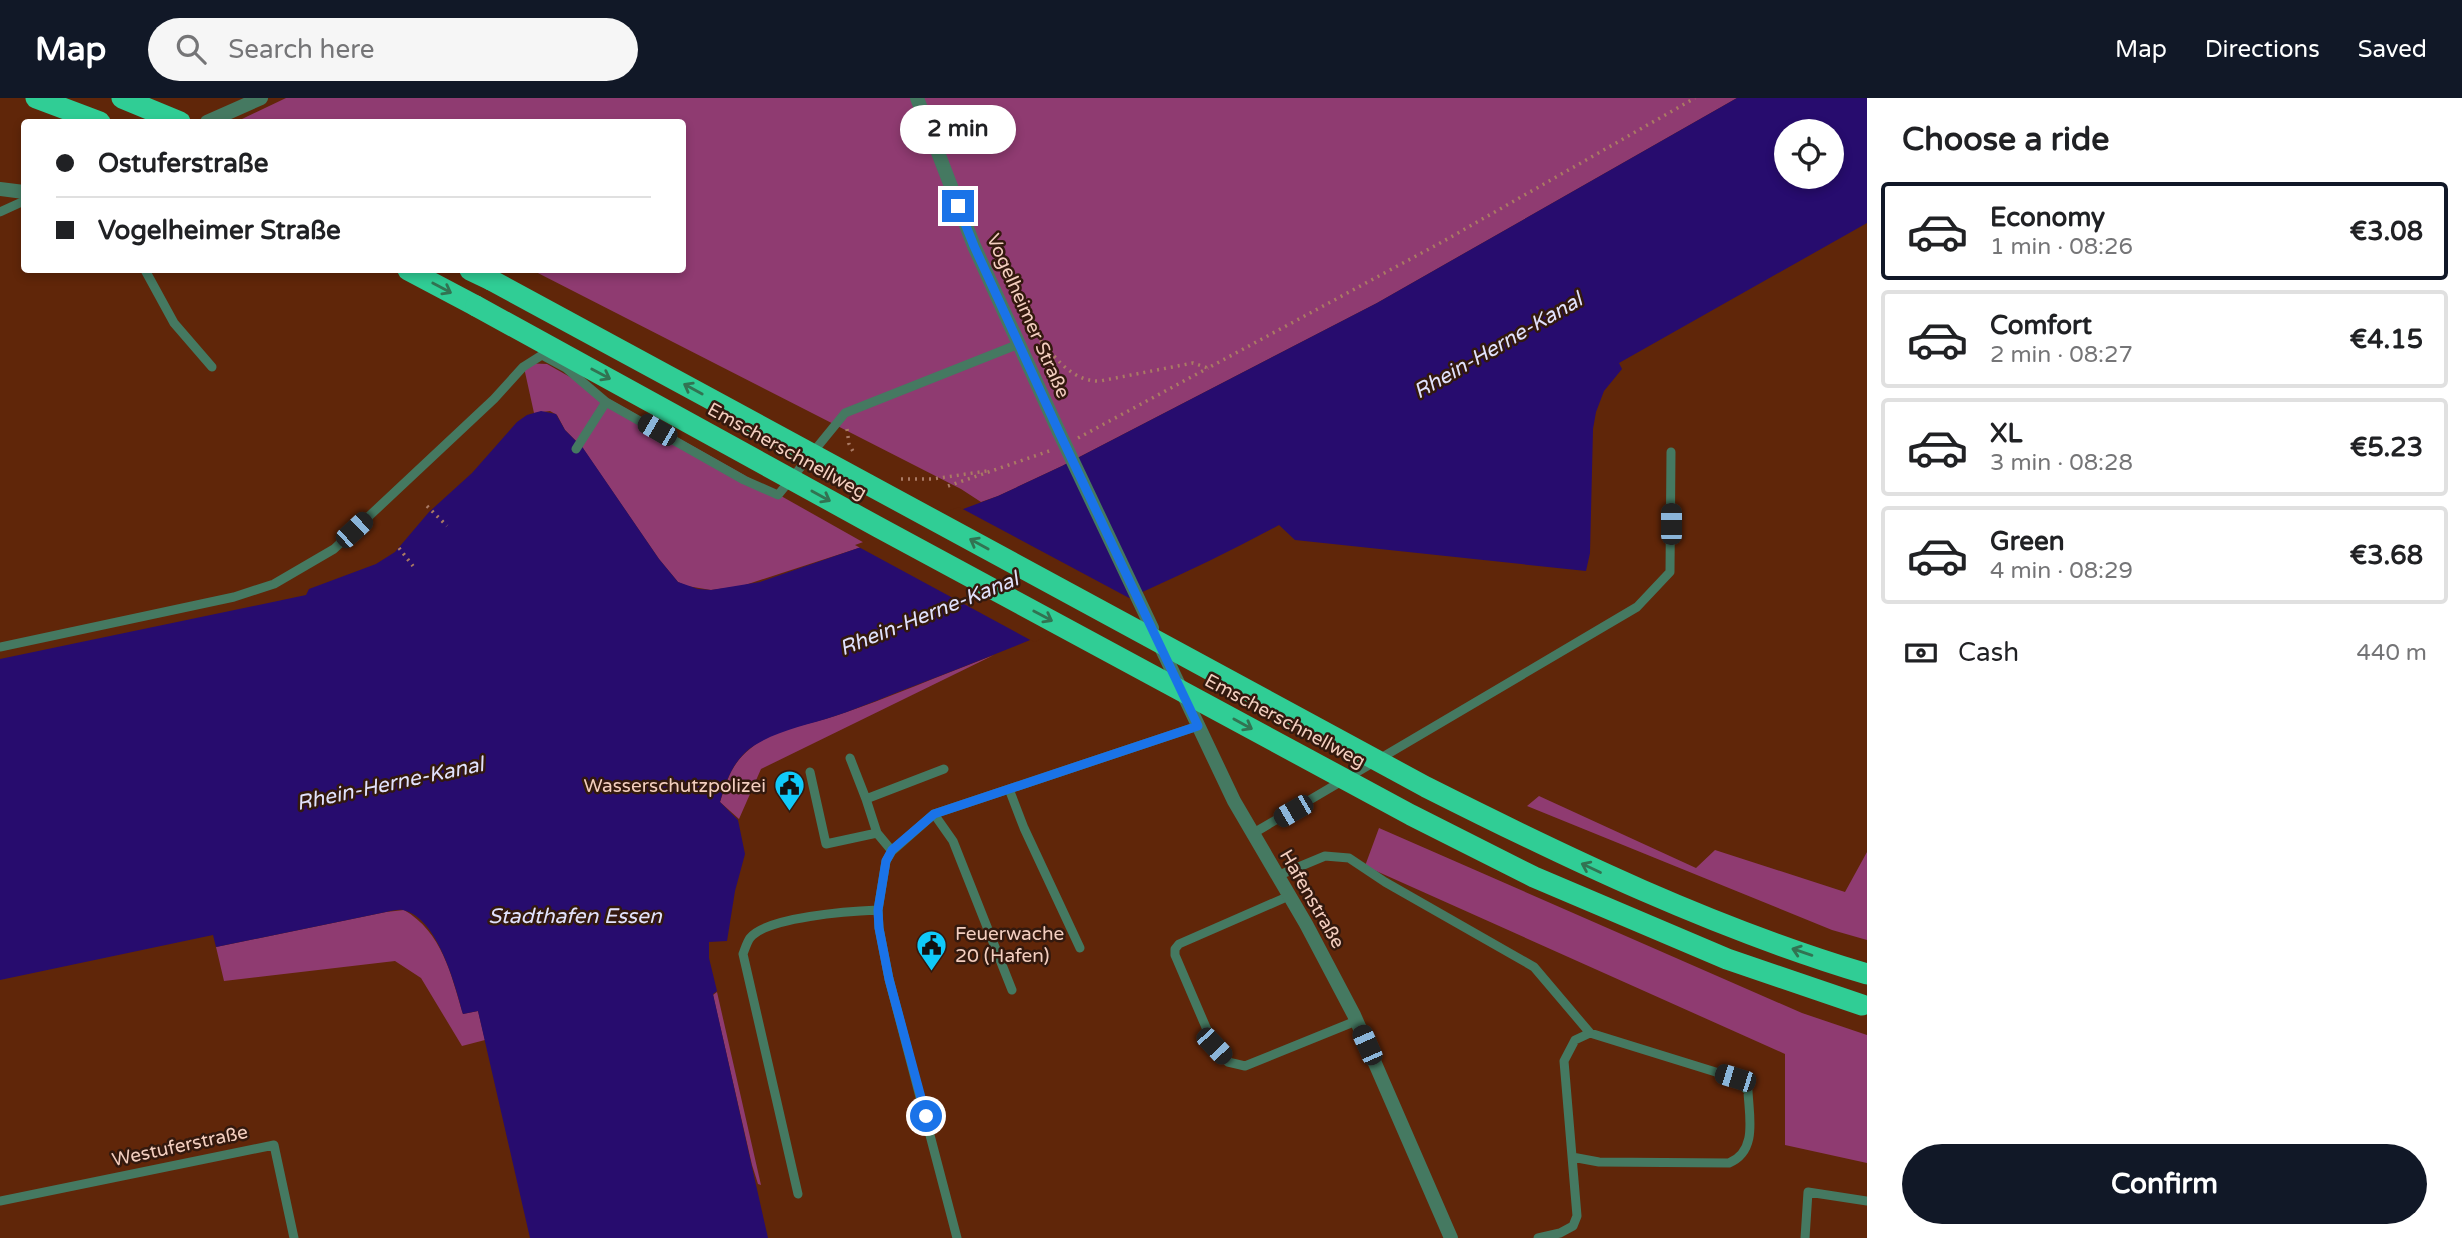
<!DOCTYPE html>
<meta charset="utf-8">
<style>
body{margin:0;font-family:"Varela Round",sans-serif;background:#f6f6f6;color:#202124;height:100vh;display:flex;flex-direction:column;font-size:26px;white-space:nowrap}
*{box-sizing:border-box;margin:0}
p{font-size:23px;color:#757577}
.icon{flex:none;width:38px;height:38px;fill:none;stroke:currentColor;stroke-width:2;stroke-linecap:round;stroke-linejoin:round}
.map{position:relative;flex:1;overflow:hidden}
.details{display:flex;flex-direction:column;background:#fff;width:595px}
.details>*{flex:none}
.hud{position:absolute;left:21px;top:21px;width:665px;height:154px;border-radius:7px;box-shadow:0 4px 10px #0003;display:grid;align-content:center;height:154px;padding:0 35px;background:#fff}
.controls{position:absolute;left:1774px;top:21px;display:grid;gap:14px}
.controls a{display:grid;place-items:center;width:70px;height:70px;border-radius:50%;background:#fff;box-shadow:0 4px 10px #0003;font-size:35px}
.end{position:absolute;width:32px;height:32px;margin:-16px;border:9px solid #1a73e8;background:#fff;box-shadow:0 0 0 4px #fff}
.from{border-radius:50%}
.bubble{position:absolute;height:49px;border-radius:24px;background:#fff;box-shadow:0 4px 10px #0003;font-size:23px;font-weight:800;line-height:49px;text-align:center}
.car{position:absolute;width:21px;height:42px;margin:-21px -10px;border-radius:9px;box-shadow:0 0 5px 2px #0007;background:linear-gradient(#222 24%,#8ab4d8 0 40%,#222 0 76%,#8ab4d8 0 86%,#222 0)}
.hud b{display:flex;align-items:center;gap:24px;height:66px;font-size:26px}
.hud b+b{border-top:2px solid #e0e0e0}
.hud i{width:18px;height:18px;background:#202124}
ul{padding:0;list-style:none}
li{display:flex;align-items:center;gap:21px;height:98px;margin:0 14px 10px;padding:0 21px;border:4px solid #e0e0e0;border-radius:7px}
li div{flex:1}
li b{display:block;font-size:26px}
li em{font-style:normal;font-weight:800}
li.selected{border-color:#111827}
li>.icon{width:63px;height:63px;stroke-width:1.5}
h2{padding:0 35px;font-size:32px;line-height:84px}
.pay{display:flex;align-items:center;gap:18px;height:77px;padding:0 35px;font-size:26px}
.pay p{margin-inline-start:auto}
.primary-button{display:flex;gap:14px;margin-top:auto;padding:14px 35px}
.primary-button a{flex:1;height:80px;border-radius:42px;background:#111827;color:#fff;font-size:28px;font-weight:800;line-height:80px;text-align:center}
header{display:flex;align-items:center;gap:42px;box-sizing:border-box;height:98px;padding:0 35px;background:#111827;color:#fff}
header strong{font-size:33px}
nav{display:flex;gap:38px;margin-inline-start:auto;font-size:24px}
.search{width:490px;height:63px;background:#f6f6f6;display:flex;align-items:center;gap:18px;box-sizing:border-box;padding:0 24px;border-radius:38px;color:#757577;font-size:26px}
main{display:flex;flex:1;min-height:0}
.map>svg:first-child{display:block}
</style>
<header>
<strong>Map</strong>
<div class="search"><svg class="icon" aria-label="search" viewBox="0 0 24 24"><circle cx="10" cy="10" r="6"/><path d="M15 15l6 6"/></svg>Search here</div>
<nav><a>Map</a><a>Directions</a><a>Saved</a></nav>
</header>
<main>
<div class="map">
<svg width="1867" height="1140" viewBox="0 0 1867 1140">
<rect width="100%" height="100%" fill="#602609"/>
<path fill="#8f3b71" d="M286,0H1737L1377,205L1062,368L998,398L981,404L961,391L532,172H682V24H250L242,21Z
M523,265L547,266L868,447L742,488L711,492L687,488L678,484L659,461L582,349L565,332L557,317L550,313L534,315Z
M994,557L761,671L739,721L720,704C728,681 730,667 751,650C773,631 808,627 835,618C889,600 941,577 994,557Z
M1539,698L1696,770L1715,752L1845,794L1867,754V842L1832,832L1527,708Z
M1379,730L1802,915L1867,937V1065L1785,1047V956L1365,768Z
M404,812C442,834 451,876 463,916L478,913L485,942L462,948L421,880L395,863L224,883L216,849L386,814Z
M717,894L761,1087L758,1086L752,1067L713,897Z"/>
<path fill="#270c6e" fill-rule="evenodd" d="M1737,0H1867V125L1619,265L1622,271L1604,293L1596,314L1593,331L1590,455L1586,473L1295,442L1279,427C1164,489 1041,539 919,586C891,596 863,609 835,618C808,627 779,632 755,647C734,660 726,682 720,704L738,722L745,756L735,793L727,843L709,844V860L717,893L713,896L768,1140H530L478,913L463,916C455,887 438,820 403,812C399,811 391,813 386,814L216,849L213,837L0,882V561L306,497L309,491L376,466L395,454L429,414L472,375L517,324L527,317L541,313L556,316L565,332L583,350L659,461L678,484L698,491L711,492L760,484L867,447L998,398L1062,368L1377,205ZM1787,33H1832V79H1787Z"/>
<path fill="#602609" d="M959,409L1131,501L1034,544L855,447Z"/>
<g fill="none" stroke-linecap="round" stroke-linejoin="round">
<path stroke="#aa7a64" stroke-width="3.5" stroke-dasharray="2 5" stroke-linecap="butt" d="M1031,232C1051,252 1068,284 1100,283L1193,265L1208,270L1442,144L1695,0
M847,331L849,346L855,357
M1078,340L1208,270
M901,381H932L987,373
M948,388L1052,352
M427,408L447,428
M399,450L413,468"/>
<path stroke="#457961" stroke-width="9" d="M0,114L24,103
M145,172L174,225L212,269
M576,351L606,304
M0,549L234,499L274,486L334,451L494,301L523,269L542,257L566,270L606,304L744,382L778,397L845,315L1019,246
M850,660L866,701L944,671
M810,674L826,746L877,735
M1009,691L1024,730L1080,850
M866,701L877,735L892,753
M934,716L953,743L1012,892
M1252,736L1637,509L1670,474L1671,354
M1277,778L1325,758L1349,760L1385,784L1534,869L1590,935
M1289,798L1179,846L1175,851V857L1214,948L1228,964L1245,968L1356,923
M798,1096L743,856C745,851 747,844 750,840C766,819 851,813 878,812
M0,1103L274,1047L294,1140
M957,1140L889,881L879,830L878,812L886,763L892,753L934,716L1198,628
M1538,1140L1560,1135L1573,1128L1577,1118L1564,963L1575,942L1590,935L1735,980L1748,993C1749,1018 1758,1053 1729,1065L1599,1064L1572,1059
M1805,1140L1808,1094L1867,1103"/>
<path stroke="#457961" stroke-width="14" d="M207,24L261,0
M0,91L24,94"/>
<path stroke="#457961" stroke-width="14" d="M917,0L974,148L1059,334
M1159,545L1234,703L1306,826L1354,917L1451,1140"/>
<path stroke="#30cd95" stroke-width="21" d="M36,0L100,24
M122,0L180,24
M408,172L476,208
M470,172L491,182"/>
<path stroke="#457961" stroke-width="14" d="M1059,334L1152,530"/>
<path stroke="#30cd95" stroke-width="21" d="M491,182L1426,689C1569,761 1713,830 1867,876
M476,208L878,429L1411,717L1534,779L1727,861L1862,907"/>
</g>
<defs><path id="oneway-shaft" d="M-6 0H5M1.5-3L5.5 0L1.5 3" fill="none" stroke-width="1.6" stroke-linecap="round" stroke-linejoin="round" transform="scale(1.75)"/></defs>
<g stroke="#327352">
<use href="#oneway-shaft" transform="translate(442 190) rotate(28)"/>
<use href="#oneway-shaft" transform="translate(601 276) rotate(28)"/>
<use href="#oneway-shaft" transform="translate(693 291) rotate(-151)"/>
<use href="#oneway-shaft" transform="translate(821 398) rotate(29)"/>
<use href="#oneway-shaft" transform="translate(979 446) rotate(-151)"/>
<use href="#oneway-shaft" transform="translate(1043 518) rotate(28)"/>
<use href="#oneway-shaft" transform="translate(1243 626) rotate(29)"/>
<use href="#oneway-shaft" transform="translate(1591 770) rotate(-155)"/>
<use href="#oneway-shaft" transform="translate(1802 854) rotate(-161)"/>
</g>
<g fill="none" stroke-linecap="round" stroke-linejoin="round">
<path stroke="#1a73e8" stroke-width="9" d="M926,1018L889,881L879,830L878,812L886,763L892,752L934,716L1198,628L1059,334L974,148L958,108"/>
</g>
<defs>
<symbol id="civic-pin" viewBox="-11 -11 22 30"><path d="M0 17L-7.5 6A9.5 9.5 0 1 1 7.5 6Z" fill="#10cafa" stroke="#33190e"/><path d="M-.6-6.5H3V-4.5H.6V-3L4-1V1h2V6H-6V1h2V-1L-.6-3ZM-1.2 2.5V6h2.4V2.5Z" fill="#111"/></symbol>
</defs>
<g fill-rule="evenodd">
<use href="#civic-pin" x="772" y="670" width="35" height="47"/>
<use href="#civic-pin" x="914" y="830" width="35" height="47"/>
</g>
<g text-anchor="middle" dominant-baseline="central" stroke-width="5" stroke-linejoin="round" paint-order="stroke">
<g font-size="19" fill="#f3cebf" stroke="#33190e">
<text transform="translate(1028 218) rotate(66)">Vogelheimer Straße</text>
<text transform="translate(787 353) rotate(29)">Emscherschnellweg</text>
<text transform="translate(1285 623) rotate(28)">Emscherschnellweg</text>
<text transform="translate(1312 801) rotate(60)">Hafenstraße</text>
<text transform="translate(180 1048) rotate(-12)">Westuferstraße</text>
</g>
<g font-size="19" fill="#f3cebf" stroke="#33190e" text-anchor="end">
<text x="766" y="688">Wasserschutzpolizei</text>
<text x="955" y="836" text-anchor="start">Feuerwache<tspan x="955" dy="22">20 (Hafen)</tspan></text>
</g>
<g font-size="21" font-style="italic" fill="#e1e2fd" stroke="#33190e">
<text transform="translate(1498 248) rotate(-30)">Rhein-Herne-Kanal</text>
<text transform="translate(929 516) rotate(-22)">Rhein-Herne-Kanal</text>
<text transform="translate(390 686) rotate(-12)">Rhein-Herne-Kanal</text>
<text x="575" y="818">Stadthafen Essen</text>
</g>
</g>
</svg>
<div class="controls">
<a><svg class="icon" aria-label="locate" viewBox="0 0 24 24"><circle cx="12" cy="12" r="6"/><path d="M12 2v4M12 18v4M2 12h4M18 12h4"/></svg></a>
</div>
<i class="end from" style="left:926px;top:1018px"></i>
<i class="end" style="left:958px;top:108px"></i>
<div class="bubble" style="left:900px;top:7px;width:116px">2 min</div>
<i class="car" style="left:657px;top:332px;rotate:300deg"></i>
<i class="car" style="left:1671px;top:426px;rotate:0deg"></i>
<i class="car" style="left:354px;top:432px;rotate:47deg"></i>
<i class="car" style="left:1293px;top:713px;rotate:240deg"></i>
<i class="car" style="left:1367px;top:947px;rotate:336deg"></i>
<i class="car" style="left:1214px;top:948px;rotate:137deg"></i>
<i class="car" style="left:1735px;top:980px;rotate:287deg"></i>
<div class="hud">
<b><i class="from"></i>Ostuferstraße</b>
<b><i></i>Vogelheimer Straße</b>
</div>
</div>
<section class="details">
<h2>Choose a ride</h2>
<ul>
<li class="selected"><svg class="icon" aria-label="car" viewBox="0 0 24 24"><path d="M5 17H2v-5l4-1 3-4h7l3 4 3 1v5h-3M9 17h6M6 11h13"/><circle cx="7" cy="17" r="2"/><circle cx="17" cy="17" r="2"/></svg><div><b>Economy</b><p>1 min · 08:26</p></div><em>€3.08</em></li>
<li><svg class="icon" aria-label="car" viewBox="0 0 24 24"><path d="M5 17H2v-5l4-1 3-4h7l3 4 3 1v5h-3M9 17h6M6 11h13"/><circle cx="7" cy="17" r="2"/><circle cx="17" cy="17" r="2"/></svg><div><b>Comfort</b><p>2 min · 08:27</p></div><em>€4.15</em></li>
<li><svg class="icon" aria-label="car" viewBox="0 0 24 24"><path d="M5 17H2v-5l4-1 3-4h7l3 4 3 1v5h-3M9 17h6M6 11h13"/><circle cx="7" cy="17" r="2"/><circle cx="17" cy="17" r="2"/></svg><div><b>XL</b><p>3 min · 08:28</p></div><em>€5.23</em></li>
<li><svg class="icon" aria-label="car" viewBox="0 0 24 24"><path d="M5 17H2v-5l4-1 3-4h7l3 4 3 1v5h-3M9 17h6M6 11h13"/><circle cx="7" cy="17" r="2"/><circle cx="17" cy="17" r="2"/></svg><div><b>Green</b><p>4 min · 08:29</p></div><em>€3.68</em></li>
</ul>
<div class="pay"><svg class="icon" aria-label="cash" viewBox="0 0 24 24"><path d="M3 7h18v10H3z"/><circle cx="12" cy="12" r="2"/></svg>Cash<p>440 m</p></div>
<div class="primary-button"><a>Confirm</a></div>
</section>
</main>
